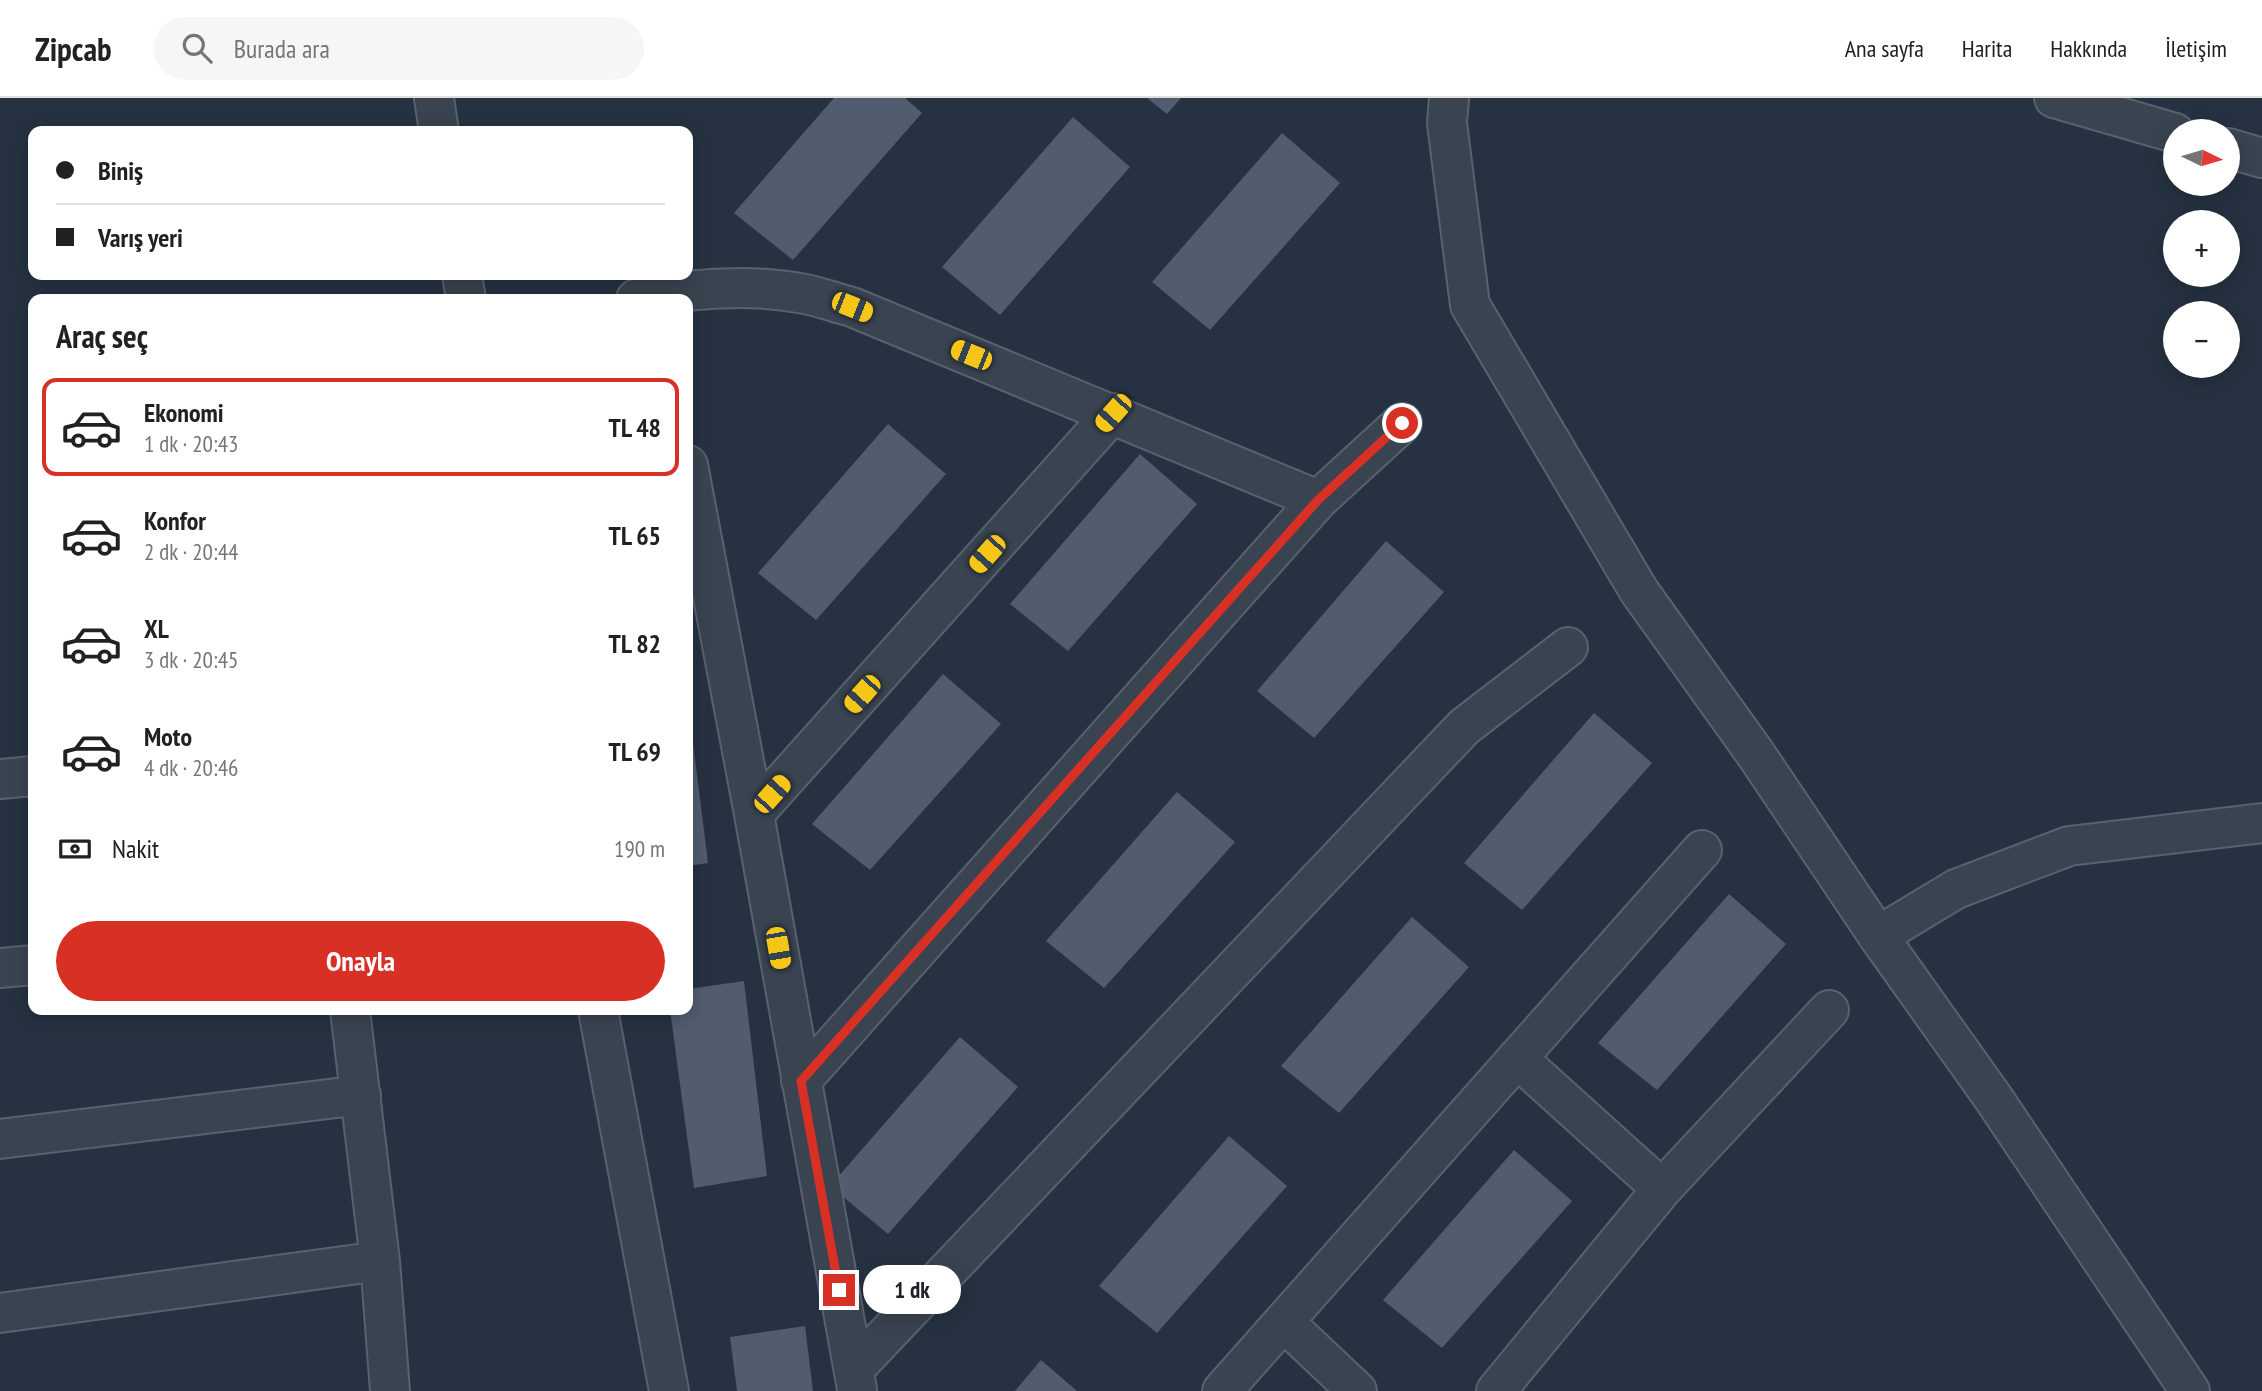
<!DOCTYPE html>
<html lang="tr">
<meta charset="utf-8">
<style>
body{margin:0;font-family:"PT Sans Narrow",sans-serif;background:#f6f6f6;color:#202124;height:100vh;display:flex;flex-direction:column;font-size:26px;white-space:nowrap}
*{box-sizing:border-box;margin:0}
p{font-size:23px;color:#757577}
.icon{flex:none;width:38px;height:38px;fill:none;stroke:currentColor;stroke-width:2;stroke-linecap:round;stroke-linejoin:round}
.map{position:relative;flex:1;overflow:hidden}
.sheet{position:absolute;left:28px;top:196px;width:665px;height:721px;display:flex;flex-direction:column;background:#fff;border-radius:14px;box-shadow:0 4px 18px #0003}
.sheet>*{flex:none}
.guide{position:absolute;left:28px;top:28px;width:665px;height:154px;border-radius:14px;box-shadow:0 4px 18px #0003;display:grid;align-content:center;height:154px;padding:0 28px;background:#fff}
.needle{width:46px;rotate:95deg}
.buttons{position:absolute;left:2163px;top:21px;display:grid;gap:14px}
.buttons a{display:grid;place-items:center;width:77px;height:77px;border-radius:50%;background:#fff;box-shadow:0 4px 18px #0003;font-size:35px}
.end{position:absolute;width:32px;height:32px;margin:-16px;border:9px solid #d93025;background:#fff;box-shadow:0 0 0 4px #fff}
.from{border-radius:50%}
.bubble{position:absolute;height:49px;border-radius:24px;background:#fff;box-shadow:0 4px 18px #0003;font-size:23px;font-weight:700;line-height:49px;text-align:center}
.car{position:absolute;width:21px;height:42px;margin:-21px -10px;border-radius:9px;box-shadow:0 0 5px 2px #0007;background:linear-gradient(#f5c518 24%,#345 0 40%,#f5c518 0 76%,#345 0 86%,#f5c518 0)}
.guide b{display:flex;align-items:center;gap:24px;height:66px;font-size:26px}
.guide b+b{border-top:2px solid #e0e0e0}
.guide i{width:18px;height:18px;background:#202124}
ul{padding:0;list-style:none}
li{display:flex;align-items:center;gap:21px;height:98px;margin:0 14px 10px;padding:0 14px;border:4px solid transparent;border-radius:14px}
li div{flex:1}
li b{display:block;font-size:26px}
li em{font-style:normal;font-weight:700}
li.selected{border-color:#d93025}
li>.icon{width:63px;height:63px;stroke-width:1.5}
h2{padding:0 28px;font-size:32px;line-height:84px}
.pay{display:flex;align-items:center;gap:18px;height:77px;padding:0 28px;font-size:26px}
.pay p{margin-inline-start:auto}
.primary-button{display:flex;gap:14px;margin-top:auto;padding:14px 28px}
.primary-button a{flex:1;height:80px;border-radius:42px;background:#d93025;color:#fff;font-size:28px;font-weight:700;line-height:80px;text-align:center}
header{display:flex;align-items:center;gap:42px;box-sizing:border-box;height:98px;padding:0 35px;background:#fff;border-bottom:2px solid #e0e0e0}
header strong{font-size:33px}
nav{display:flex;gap:38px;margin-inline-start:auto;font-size:24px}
.search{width:490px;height:63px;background:#f6f6f6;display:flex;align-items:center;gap:18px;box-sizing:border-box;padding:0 24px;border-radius:38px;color:#757577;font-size:26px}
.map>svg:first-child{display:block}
</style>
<header>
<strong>Zipcab</strong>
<div class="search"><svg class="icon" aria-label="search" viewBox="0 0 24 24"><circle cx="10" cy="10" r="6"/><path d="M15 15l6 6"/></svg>Burada ara</div>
<nav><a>Ana sayfa</a><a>Harita</a><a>Hakkında</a><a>İletişim</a></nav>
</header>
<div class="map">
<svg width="2262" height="1293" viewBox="0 0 2262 1293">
<rect width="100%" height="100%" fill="#263241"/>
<path fill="#515d6e" d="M834,0H905L922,15L793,162L734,115Z
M1147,0H1181L1167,16Z
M1073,19L1130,69L1000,217L942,169Z
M1282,35L1340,85L1210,232L1152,184Z
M888,326L946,376L816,522L758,475Z
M1140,356L1197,406L1068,553L1010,506Z
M1386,443L1444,494L1314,640L1257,593Z
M943,576L1001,626L870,772L812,726Z
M688,613H689L708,765L688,768Z
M1594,615L1652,665L1522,812L1464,765Z
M1177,694L1235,744L1104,890L1046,843Z
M1729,796L1786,846L1657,992L1598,945Z
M1412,819L1469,869L1339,1015L1281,968Z
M744,883L767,1078L694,1090L670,912H688V891Z
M960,939L1018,989L888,1136L830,1088Z
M1229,1038L1287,1088L1157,1235L1099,1188Z
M1514,1052L1572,1103L1442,1250L1383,1202Z
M805,1228L813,1293H737L730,1239Z
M1041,1262L1077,1293H1015Z"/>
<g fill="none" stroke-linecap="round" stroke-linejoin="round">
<defs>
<path id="minor" d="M434,0L439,33
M1449,0L1447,25L1470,207L1639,493L1755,655L1878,838L1994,1001L2190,1293
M2054,0L2175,35
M2228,50L2262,60
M462,177L466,201
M636,201C691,190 749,185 805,196C821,199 836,205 852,209L1318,402
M688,367L754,716L857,1291
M0,681L33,678
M754,716L1113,315
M1878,838L1956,791L2069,748L2262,725
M0,870L33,867
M350,912L380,1163L390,1293
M598,912L669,1293
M1517,960L1662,1091
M801,983L1318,402L1402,325
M0,1041L361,997
M0,1215L380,1163
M1284,1224L1357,1293
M854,1271L1464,629L1568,549
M1222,1293L1702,752
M1496,1293L1662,1091L1829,912"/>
</defs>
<use href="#minor" stroke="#58626e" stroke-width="42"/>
<use href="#minor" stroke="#3a4450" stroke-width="38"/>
</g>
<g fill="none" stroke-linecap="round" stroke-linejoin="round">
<path stroke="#d93025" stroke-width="9" d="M839,1192L801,983L1318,402L1402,325"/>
</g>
</svg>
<div class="buttons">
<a><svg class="needle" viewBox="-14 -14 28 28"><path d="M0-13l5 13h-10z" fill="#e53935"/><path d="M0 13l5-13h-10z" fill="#757577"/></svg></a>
<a>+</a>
<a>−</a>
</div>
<i class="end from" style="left:1402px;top:325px"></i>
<i class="end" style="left:839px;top:1192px"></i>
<div class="bubble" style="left:863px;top:1167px;width:98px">1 dk</div>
<i class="car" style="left:852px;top:209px;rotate:112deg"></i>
<i class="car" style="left:971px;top:257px;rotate:292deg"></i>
<i class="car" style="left:1113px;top:315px;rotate:222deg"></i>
<i class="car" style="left:987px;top:456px;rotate:222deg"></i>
<i class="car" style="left:862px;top:596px;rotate:222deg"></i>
<i class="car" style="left:772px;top:696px;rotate:42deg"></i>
<i class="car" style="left:778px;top:850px;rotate:170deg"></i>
<div class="guide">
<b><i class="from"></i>Biniş</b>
<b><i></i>Varış yeri</b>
</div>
<section class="sheet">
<h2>Araç seç</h2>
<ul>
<li class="selected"><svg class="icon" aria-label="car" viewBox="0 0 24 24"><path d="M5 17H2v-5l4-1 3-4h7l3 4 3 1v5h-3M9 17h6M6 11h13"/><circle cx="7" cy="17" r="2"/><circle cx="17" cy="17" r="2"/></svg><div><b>Ekonomi</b><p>1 dk · 20:43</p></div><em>TL 48</em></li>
<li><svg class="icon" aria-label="car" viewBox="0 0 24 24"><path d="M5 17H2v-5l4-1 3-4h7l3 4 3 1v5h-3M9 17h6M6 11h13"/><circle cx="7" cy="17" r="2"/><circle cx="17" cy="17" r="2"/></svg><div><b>Konfor</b><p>2 dk · 20:44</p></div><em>TL 65</em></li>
<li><svg class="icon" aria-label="car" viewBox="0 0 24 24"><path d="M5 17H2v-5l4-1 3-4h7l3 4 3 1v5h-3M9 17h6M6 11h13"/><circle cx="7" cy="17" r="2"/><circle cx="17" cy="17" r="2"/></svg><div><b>XL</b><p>3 dk · 20:45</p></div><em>TL 82</em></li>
<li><svg class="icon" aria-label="car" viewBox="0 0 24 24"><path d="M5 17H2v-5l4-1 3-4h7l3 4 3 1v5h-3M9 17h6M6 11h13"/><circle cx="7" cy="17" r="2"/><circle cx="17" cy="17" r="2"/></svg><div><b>Moto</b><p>4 dk · 20:46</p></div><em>TL 69</em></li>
</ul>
<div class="pay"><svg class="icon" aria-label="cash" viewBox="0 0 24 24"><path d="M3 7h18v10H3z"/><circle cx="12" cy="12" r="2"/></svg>Nakit<p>190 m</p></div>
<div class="primary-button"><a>Onayla</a></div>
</section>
</div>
